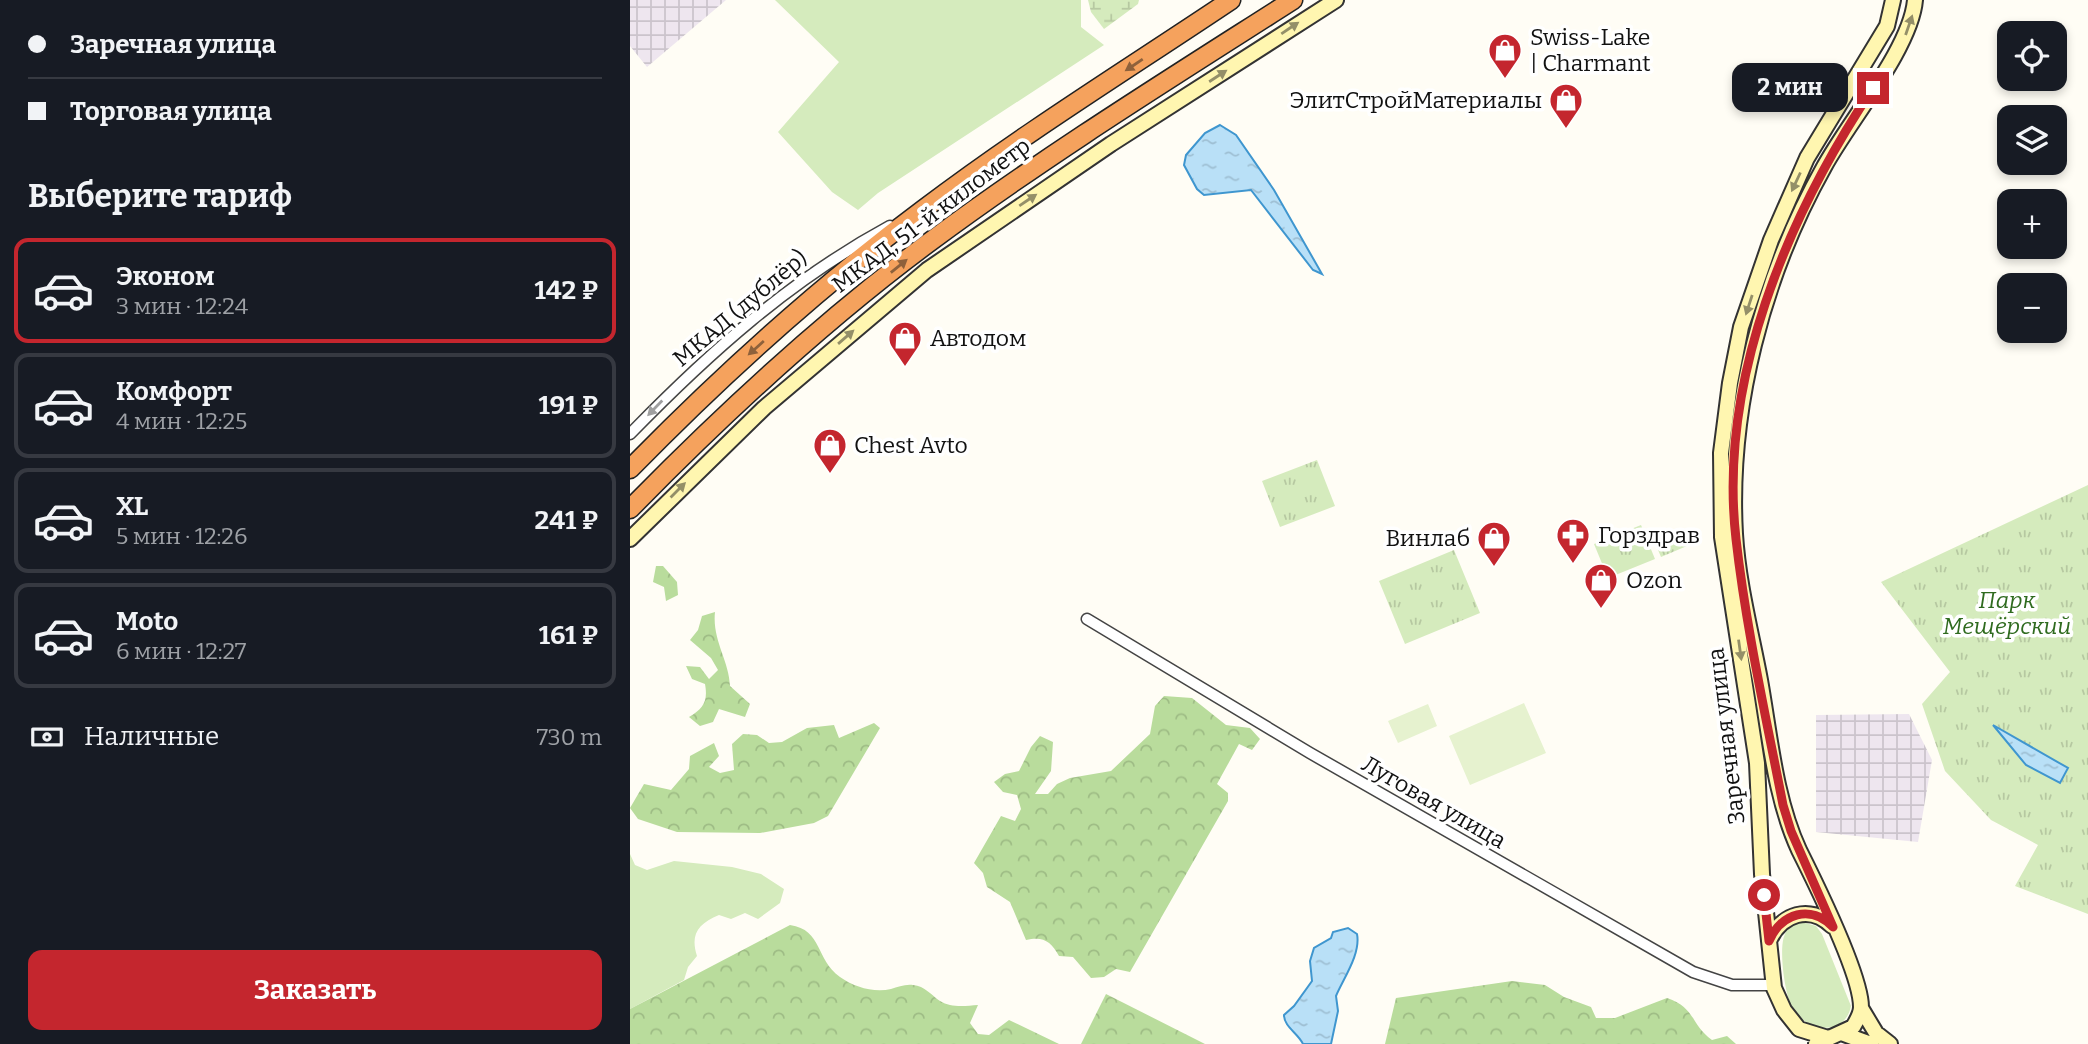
<!DOCTYPE html>
<html lang="ru">
<meta charset="utf-8">
<style>
body{margin:0;font-family:Bitter,serif;background:#20242c;color:#f1f3f6;height:100vh;display:flex;flex-direction:column;font-size:26px;white-space:nowrap}
*{box-sizing:border-box;margin:0}
p{font-size:23px;color:#9ea1a6}
.icon{flex:none;width:38px;height:38px;fill:none;stroke:currentColor;stroke-width:2;stroke-linecap:round;stroke-linejoin:round}
.map{position:relative;flex:1;overflow:hidden}
.panel{display:flex;flex-direction:column;background:#171b24;width:630px}
.panel>*{flex:none}
.guide{display:grid;align-content:center;height:154px;padding:0 28px;background:#171b24}
.buttons{position:absolute;left:1367px;top:21px;display:grid;gap:14px}
.buttons a{display:grid;place-items:center;width:70px;height:70px;border-radius:14px;background:#171b24;box-shadow:0 4px 10px #0003;font-size:35px}
.end{position:absolute;width:32px;height:32px;margin:-16px;border:9px solid #c4262e;background:#fff;box-shadow:0 0 0 4px #fff}
.from{border-radius:50%}
.bubble{position:absolute;height:49px;border-radius:14px;background:#171b24;box-shadow:0 4px 10px #0003;font-size:23px;font-weight:700;line-height:49px;text-align:center}
.guide b{display:flex;align-items:center;gap:24px;height:66px;font-size:26px}
.guide b+b{border-top:2px solid #363941}
.guide i{width:18px;height:18px;background:#f1f3f6}
ul{padding:0;list-style:none}
li{display:flex;align-items:center;gap:21px;height:105px;margin:0 14px 10px;padding:0 14px;border:4px solid #363941;border-radius:14px}
li div{flex:1}
li b{display:block;font-size:26px}
li em{font-style:normal;font-weight:700}
li.on{border-color:#c4262e}
li>.icon{width:63px;height:63px;stroke-width:1.5}
h2{padding:0 28px;font-size:32px;line-height:84px}
.pay{display:flex;align-items:center;gap:18px;height:77px;padding:0 28px;font-size:26px}
.pay p{margin-inline-start:auto}
.cta{display:flex;gap:14px;margin-top:auto;padding:14px 28px}
.cta a{flex:1;height:80px;border-radius:14px;background:#c4262e;color:#fff;font-size:28px;font-weight:700;line-height:80px;text-align:center}
main{display:flex;flex:1;min-height:0}
.map>svg:first-child{display:block}
</style>
<main>
<section class="panel">
<div class="guide">
<b><i class="from"></i>Заречная улица</b>
<b><i></i>Торговая улица</b>
</div>
<h2>Выберите тариф</h2>
<ul>
<li class="on"><svg class="icon" aria-label="car" viewBox="0 0 24 24"><path d="M5 17H2v-5l4-1 3-4h7l3 4 3 1v5h-3M9 17h6M6 11h13"/><circle cx="7" cy="17" r="2"/><circle cx="17" cy="17" r="2"/></svg><div><b>Эконом</b><p>3 мин · 12:24</p></div><em>142 ₽</em></li>
<li><svg class="icon" aria-label="car" viewBox="0 0 24 24"><path d="M5 17H2v-5l4-1 3-4h7l3 4 3 1v5h-3M9 17h6M6 11h13"/><circle cx="7" cy="17" r="2"/><circle cx="17" cy="17" r="2"/></svg><div><b>Комфорт</b><p>4 мин · 12:25</p></div><em>191 ₽</em></li>
<li><svg class="icon" aria-label="car" viewBox="0 0 24 24"><path d="M5 17H2v-5l4-1 3-4h7l3 4 3 1v5h-3M9 17h6M6 11h13"/><circle cx="7" cy="17" r="2"/><circle cx="17" cy="17" r="2"/></svg><div><b>XL</b><p>5 мин · 12:26</p></div><em>241 ₽</em></li>
<li><svg class="icon" aria-label="car" viewBox="0 0 24 24"><path d="M5 17H2v-5l4-1 3-4h7l3 4 3 1v5h-3M9 17h6M6 11h13"/><circle cx="7" cy="17" r="2"/><circle cx="17" cy="17" r="2"/></svg><div><b>Moto</b><p>6 мин · 12:27</p></div><em>161 ₽</em></li>
</ul>
<div class="pay"><svg class="icon" aria-label="cash" viewBox="0 0 24 24"><path d="M3 7h18v10H3z"/><circle cx="12" cy="12" r="2"/></svg>Наличные<p>730 m</p></div>
<div class="cta"><a>Заказать</a></div>
</section>
<div class="map">
<svg width="1458" height="1044" viewBox="0 0 1458 1044">
<defs>
<pattern id="industrial-grid" width="8" height="8" patternUnits="userSpaceOnUse" patternTransform="scale(1.75)"><rect width="8" height="8" fill="#eee6ef"/><path d="M0 4h8M4 0v8" fill="none" stroke="#cbc4cc"/></pattern>
<pattern id="forest-crowns" width="20" height="18" patternUnits="userSpaceOnUse" patternTransform="scale(1.75)"><rect width="20" height="18" fill="#b9dc9c"/><path d="M2 6a3 3 0 1 1 6 0M12 15a3 3 0 1 1 6 0" fill="none" stroke="#9ebc85"/></pattern>
<pattern id="wetland-marsh" width="20" height="14" patternUnits="userSpaceOnUse" patternTransform="scale(1.75)"><rect width="20" height="14" fill="#d5ebbd"/><path d="M1 5h8M5 5V1M11 12h8M15 12V8" fill="none" stroke="#b6c8a1"/></pattern>
<pattern id="park-tufts" width="24" height="20" patternUnits="userSpaceOnUse" patternTransform="scale(1.75)"><rect width="24" height="20" fill="#d5ebbd"/><path d="M3 7l-1-3M5 7V3M7 7l1-3M15 17l-1-3M17 17v-4M19 17l1-3" fill="none" stroke="#b6c8a1"/></pattern>
<pattern id="water-ripples" width="26" height="14" patternUnits="userSpaceOnUse" patternTransform="scale(1.75)"><rect width="26" height="14" fill="#b9e0f7"/><path d="M2 4q2-2 4 0t4 0M15 11q2-2 4 0t4 0" fill="none" stroke="#9ebfd3"/></pattern>
</defs>
<rect width="100%" height="100%" fill="#fffdf5"/>
<path fill="url(#industrial-grid)" d="M0,0H96L17,67L0,46Z
M1279,714L1302,760L1288,842L1186,832V715Z"/>
<path fill="#d5ebbd" d="M145,0H451V27L474,45L248,193L228,210L202,192L148,132L209,62Z
M0,854L5,865L17,870L44,861L102,867L131,874L154,889L150,903L128,919L115,913L101,919L89,915C68,924 60,934 67,956L58,967L54,980L0,1009Z
M1172,922L1186,926L1192,934L1221,1006C1215,1037 1177,1032 1163,1009C1155,997 1148,948 1155,934C1158,927 1165,924 1172,922Z"/>
<path fill="url(#forest-crowns)" d="M26,566H33L47,582L48,595L36,601L34,587L23,582Z
M85,612C82,640 99,660 100,686L120,704L115,717L89,709L83,722L70,726L59,717C74,708 78,701 75,684L62,679L56,666L70,667L79,679L88,670L81,658L60,640L68,630L72,616Z
M534,696L562,698L596,725L620,728L630,739L622,750L609,744L587,784L598,793V801L500,972L486,969L474,977L461,978L443,957L429,956C421,941 413,936 396,940L380,902L357,887L353,873L344,863L371,816L385,821L391,809L387,795L373,792L364,782L375,774L389,771L401,747L410,736L423,742L421,771L405,794H418L427,784L440,778L481,771L520,734L525,706Z
M244,723L250,728L198,816L184,823L130,833L47,832L8,819L0,808L14,784L41,790L59,769L60,756L84,743L89,756L79,767L90,773L104,770L102,744L113,734L127,735L139,743L152,742L177,728L204,725L209,738Z
M160,925C193,930 185,959 210,977C224,987 244,993 261,989C268,987 275,984 283,985C295,986 301,995 310,1001C321,1008 335,1006 348,1005L340,1023L348,1034L359,1035L379,1020L429,1044H0V1009Z
M882,981L915,985L934,997L961,1007L966,1018H985L1037,998C1066,1008 1060,1024 1082,1040L1097,1036L1106,1044H755L766,998Z
M476,994L575,1044H451Z"/>
<path fill="url(#wetland-marsh)" d="M458,0H509L508,4L474,29L461,12Z"/>
<path fill="url(#park-tufts)" d="M687,460L705,506L650,527L632,481Z
M1458,485V914L1385,886L1408,845L1361,820L1315,771L1292,704L1320,672L1251,582Z
M1011,525L1025,559L978,578L964,544Z
M1060,531L1064,543L1031,557L1026,545Z
M824,550L850,613L775,644L749,581Z"/>
<path fill="#e6f2cf" d="M894,703L916,753L840,785L819,736Z
M798,704L807,726L768,743L758,721Z"/>
<path fill="url(#water-ripples)" stroke="#3f96cf" stroke-width="2" d="M590,125L606,135L644,190L692,274L683,270L621,190L574,195L567,189L554,165L556,155L575,133Z
M1363,725L1438,768L1430,783L1396,765Z
M718,928L727,934C731,954 713,979 706,996L708,1011L701,1044H673C668,1033 654,1027 654,1015L664,1006L682,981L680,961L684,948L701,938L703,932Z"/>
<g fill="none" stroke-linecap="round" stroke-linejoin="round">
<defs>
<path id="street" d="M0,434C79,353 160,280 260,226
M457,619L680,753L1063,972L1102,985H1144"/>
<path id="secondary" d="M0,539L134,408L297,270L481,144L706,0
M1139,941C1151,914 1180,904 1202,926
M1231,1008L1246,1033L1260,1044
M1214,1034L1241,1044
M1198,1038L1169,1029L1154,1010L1144,988L1132,874L1127,763L1092,537L1091,453L1100,383L1111,327L1141,240L1177,158L1257,26L1263,0
M1186,1044L1223,1027C1226,1022 1231,1014 1231,1007C1231,975 1185,882 1169,850C1145,798 1140,736 1130,680C1121,632 1108,583 1105,534C1098,409 1133,276 1194,167C1219,121 1281,48 1285,0"/>
<path id="highway" d="M0,469C92,375 189,287 294,209C393,134 498,69 601,0
M0,509C94,413 193,321 301,241C417,155 541,78 663,0"/>
</defs>
<use href="#street" stroke="#444" stroke-width="13"/>
<use href="#secondary" stroke="#333" stroke-width="18"/>
<use href="#highway" stroke="#222" stroke-width="21"/>
<use href="#street" stroke="#fff" stroke-width="10"/>
<use href="#secondary" stroke="#fff6b0" stroke-width="14"/>
<use href="#highway" stroke="#f5a25d" stroke-width="18"/>
</g>
<defs><path id="oneway-solid" d="M-6-.8H1V-3.2L6.5 0L1 3.2V.8H-6Z" transform="scale(1.75)"/></defs>
<g fill="#948f68">
<use href="#oneway-solid" transform="translate(1279 25) rotate(-71)"/>
<use href="#oneway-solid" transform="translate(660 28) rotate(-34)"/>
<use href="#oneway-solid" transform="translate(588 76) rotate(-33)"/>
<use href="#oneway-solid" transform="translate(1166 182) rotate(115)"/>
<use href="#oneway-solid" transform="translate(398 200) rotate(-34)"/>
<use href="#oneway-solid" transform="translate(1119 305) rotate(108)"/>
<use href="#oneway-solid" transform="translate(216 337) rotate(-41)"/>
<use href="#oneway-solid" transform="translate(48 490) rotate(-45)"/>
<use href="#oneway-solid" transform="translate(1110 650) rotate(82)"/>
</g>
<g fill="#8e613b">
<use href="#oneway-solid" transform="translate(504 65) rotate(146)"/>
<use href="#oneway-solid" transform="translate(269 266) rotate(-39)"/>
<use href="#oneway-solid" transform="translate(126 348) rotate(138)"/>
</g>
<use fill="#a0a0a0" href="#oneway-solid" transform="translate(25 408) rotate(134)"/>
<g fill="none" stroke-linecap="round" stroke-linejoin="round">
<path stroke="#c4262e" stroke-width="9" d="M1134,895L1139,941C1151,913 1181,904 1203,927L1161,831L1153,805C1136,717 1116,628 1106,539C1088,381 1157,217 1243,88"/>
</g>
<defs>
<symbol id="shop-pin" viewBox="-11 -11 22 30"><path d="M0 17L-7.5 6A9.5 9.5 0 1 1 7.5 6Z" fill="#c4262e" stroke="#fff"/><path d="M-5-2.5h2.3a2.7 3.5 0 0 1 5.4 0H5L5.5 6h-11ZM-1.5-2.5h3a1.5 2.3 0 0 0-3 0Z" fill="#fff"/></symbol>
<symbol id="pharmacy-pin" viewBox="-11 -11 22 30"><path d="M0 17L-7.5 6A9.5 9.5 0 1 1 7.5 6Z" fill="#c4262e" stroke="#fff"/><path d="M-2-6h4v4h4v4h-4v4h-4v-4h-4v-4h4Z" fill="#fff"/></symbol>
</defs>
<g fill-rule="evenodd">
<use href="#shop-pin" x="856" y="31" width="38" height="52"/>
<use href="#shop-pin" x="917" y="81" width="38" height="52"/>
<use href="#shop-pin" x="256" y="319" width="38" height="52"/>
<use href="#shop-pin" x="181" y="426" width="38" height="52"/>
<use href="#pharmacy-pin" x="924" y="516" width="38" height="52"/>
<use href="#shop-pin" x="845" y="519" width="38" height="52"/>
<use href="#shop-pin" x="952" y="561" width="38" height="52"/>
</g>
<g text-anchor="middle" dominant-baseline="central" stroke-width="7" stroke-linejoin="round" paint-order="stroke">
<g font-size="23" fill="#111" stroke="#fff" text-anchor="start">
<text x="900" y="37">Swiss-Lake<tspan x="900" dy="26">| Charmant</tspan></text>
<text x="912" y="100" text-anchor="end">ЭлитСтройМатериалы</text>
<text x="300" y="338">Автодом</text>
<text x="224" y="445">Chest Avto</text>
<text x="968" y="535">Горздрав</text>
<text x="840" y="538" text-anchor="end">Винлаб</text>
<text x="996" y="580">Ozon</text>
</g>
<g font-size="23" fill="#111" stroke="#fff">
<text transform="translate(301 215) rotate(-37)">МКАД, 51-й километр</text>
<text transform="translate(110 308) rotate(-40)">МКАД (дублёр)</text>
<text transform="translate(1096 736) rotate(-97)">Заречная улица</text>
<text transform="translate(804 802) rotate(30)">Луговая улица</text>
</g>
<g font-size="23" font-style="italic" fill="#2f6b1f" stroke="#fff">
<text x="1377" y="600">Парк<tspan x="1377" dy="26">Мещёрский</tspan></text>
</g>
</g>
</svg>
<div class="buttons">
<a><svg class="icon" aria-label="locate" viewBox="0 0 24 24"><circle cx="12" cy="12" r="6"/><path d="M12 2v4M12 18v4M2 12h4M18 12h4"/></svg></a>
<a><svg class="icon" aria-label="layers" viewBox="0 0 24 24"><path d="M12 4l9 5-9 5-9-5zM3 14l9 5 9-5"/></svg></a>
<a>+</a>
<a>−</a>
</div>
<i class="end from" style="left:1134px;top:895px"></i>
<i class="end" style="left:1243px;top:88px"></i>
<div class="bubble" style="left:1102px;top:63px;width:116px">2 мин</div>
</div>
</main>
